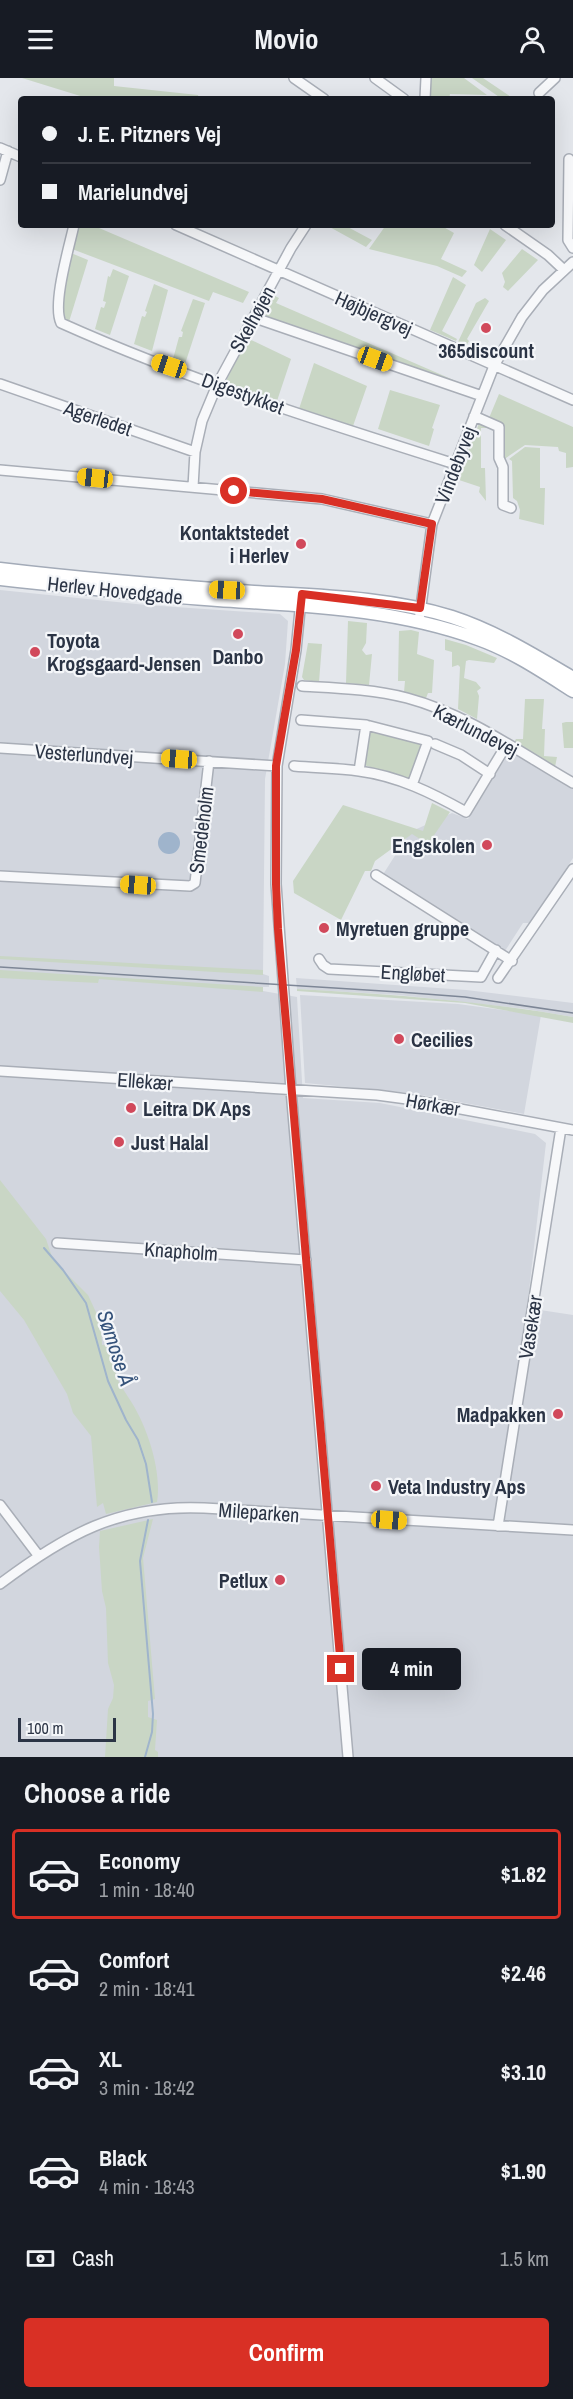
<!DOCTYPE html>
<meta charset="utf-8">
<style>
body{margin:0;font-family:"Archivo Narrow",sans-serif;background:#242831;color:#f1f3f6;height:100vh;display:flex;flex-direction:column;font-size:22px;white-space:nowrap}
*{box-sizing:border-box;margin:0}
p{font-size:20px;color:#9ea1a6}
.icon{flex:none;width:33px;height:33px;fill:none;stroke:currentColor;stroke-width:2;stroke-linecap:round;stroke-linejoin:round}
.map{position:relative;height:1679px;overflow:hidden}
.panel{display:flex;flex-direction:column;background:#171b24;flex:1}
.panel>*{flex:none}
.guide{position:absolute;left:18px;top:18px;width:537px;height:132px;border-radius:6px;box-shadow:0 6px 24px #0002;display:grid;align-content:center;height:132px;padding:0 24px;background:#171b24}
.scale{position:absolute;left:18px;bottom:15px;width:98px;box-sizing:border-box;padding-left:6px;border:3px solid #2b3445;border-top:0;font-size:16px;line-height:21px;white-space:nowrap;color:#2b3445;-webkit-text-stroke:4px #f4f6f9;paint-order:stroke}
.end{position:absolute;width:27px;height:27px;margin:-14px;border:8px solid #d93025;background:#fff;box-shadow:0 0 0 3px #fff}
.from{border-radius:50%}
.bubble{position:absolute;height:42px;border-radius:6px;background:#171b24;box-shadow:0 6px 24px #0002;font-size:20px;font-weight:700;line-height:42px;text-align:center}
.car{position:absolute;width:18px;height:36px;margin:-18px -9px;border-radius:8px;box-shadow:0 0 4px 2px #0007;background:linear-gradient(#f5c518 24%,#345 0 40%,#f5c518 0 76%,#345 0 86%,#f5c518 0)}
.guide b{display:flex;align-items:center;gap:21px;height:57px;font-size:22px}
.guide b+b{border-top:2px solid #363941}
.guide i{width:15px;height:15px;background:#f1f3f6}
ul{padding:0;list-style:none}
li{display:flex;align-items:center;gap:18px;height:90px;margin:0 12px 9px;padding:0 12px;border:3px solid transparent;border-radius:6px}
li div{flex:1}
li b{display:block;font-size:22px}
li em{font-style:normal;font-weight:700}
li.on{border-color:#d93025}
li>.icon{width:54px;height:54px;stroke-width:1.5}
h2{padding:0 24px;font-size:27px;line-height:72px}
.pay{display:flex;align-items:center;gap:15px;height:66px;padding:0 24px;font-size:22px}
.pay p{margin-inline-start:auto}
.primary-button{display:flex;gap:12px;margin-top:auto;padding:12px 24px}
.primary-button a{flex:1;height:69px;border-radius:6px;background:#d93025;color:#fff;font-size:24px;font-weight:700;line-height:69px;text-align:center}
header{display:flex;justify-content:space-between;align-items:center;height:78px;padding:0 24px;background:#171b24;font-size:27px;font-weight:700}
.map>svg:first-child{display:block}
</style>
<header><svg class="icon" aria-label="menu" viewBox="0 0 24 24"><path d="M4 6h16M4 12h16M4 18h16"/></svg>Movio<svg class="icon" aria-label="person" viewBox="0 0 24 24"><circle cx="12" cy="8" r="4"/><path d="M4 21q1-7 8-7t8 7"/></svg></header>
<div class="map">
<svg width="573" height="1679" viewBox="0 0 573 1679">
<rect width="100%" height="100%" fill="#e4e7ec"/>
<path fill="#d2d6de" d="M0,512L146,527L280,536L288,543L285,586L265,701L263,896L269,898V909H263V913L297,919L303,1020L380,1025L535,1056L546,1065L527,1230L573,1237V1679H0Z
M510,673L573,710V780L530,845H523L505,873L382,798L410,754L452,735L468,741Z
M296,900L466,912L573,925V939L526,931L399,917L297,911Z
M300,917L458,926L541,937L524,1036L411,1015L305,1005Z"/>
<path fill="#c9d6c5" d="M22,0H114V8L198,17L199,21H90Z
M430,0H464L487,17L450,16L449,21H429Z
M472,0H483L514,21H502Z
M76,147H92L249,214L243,225L213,214L209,223L72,171Z
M326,147H344L372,162L366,169Z
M386,147H440L454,155L441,181L467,193L462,199L437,188L369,171Z
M490,151L506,162L482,194L474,187Z
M522,171L538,182L508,213L503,209L505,204L502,195Z
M71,175L88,182L68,247C55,227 67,197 71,175Z
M113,191L129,198L110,257L95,251L101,229L104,230L106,224L103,223L108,198L110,199Z
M453,199L466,207L442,253L457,261L456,263L430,252Z
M154,206L168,212L152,273L134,266L142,238L145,239L147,234L145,233Z
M271,216L279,220L276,225L465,307L463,309L391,283L390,280L362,271L359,273L326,260L323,257L304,251L302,253L258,239Z
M485,220L489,223L467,261L469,263L466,268L458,264L476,225Z
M193,221L205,225L185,286L173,281L179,259H182L183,254L181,253Z
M247,260L291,281L277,323L225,305Z
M314,285L367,308L353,348L299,331Z
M390,312L440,327L432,350L434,351L429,368L378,351Z
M499,316L573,349V389L566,390V375L559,373L558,369L525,367L503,382L501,346L489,340Z
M480,343L496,350H481V390H485L486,423L479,414L480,409L459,402L457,406L455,405Z
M525,369L540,370V410H545L544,447L519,441L520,432L517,423L513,420L512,383L509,381Z
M348,543L367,545L366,565L362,572L366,577L372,576L369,607L346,605Z
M411,552L419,554L417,576L434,582L432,615H428L426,620L404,614L405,603H398L399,553Z
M445,561L466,567L497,580L494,585L469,582L466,583L464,600L476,604L481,610L477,613L479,618L477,641L458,631L460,589L458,587L452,589V574L445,572Z
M308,565L322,566L319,604L304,602L302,599Z
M525,621H544L542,651H545L544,678L557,679L555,689L514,664L516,661H523Z
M566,644H573V670H564L562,645Z
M369,651L425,665L409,701L364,687Z
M432,725L450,734L428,766L412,756L375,783L371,793H365L341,842L294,815L293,803L343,727L423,753Z
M0,878L263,892V897L0,881Z
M0,892L263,909V914L99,901L98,905L0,900Z
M297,911C390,916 481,923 573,939V945L465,925L297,913Z
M0,1102L46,1161L53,1182L88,1217L101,1245L102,1267L120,1265C110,1297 116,1299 132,1325C148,1351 162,1394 157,1424L106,1436L103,1425L97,1429L91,1358L73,1335L67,1316L24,1242L0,1213Z
M153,1441L143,1480L155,1621L148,1623V1639L157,1642L155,1672L158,1674V1679H105L108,1631L113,1620L114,1607L108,1585L106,1530L102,1513L99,1469L100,1453Z"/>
<path fill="#9fb4cc" d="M158 765a11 11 0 1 1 22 0a11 11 0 1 1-22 0Z"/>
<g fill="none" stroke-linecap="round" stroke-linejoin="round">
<path stroke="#9fb4cc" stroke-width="2" d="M44,1170L63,1192L86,1225L108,1303L126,1342L138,1362L146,1386L152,1424
M145,1679L152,1654L153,1636L140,1483L148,1442"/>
<defs>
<path id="minor" d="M294,0L324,21
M375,0L404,21
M539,15L555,0
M425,21L426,0
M0,70L21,79
M569,81L568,162L573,170
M0,102L8,73
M74,147C69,170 52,226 61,245C188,302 322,344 455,386
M176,147L573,322
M505,147L548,177L564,192
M252,241H258L482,318
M0,306L195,374
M474,338L499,349V380L503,389V427L511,430
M0,392L322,421L432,446
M193,409L195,374L202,343L217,307L291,170L306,147
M301,522L296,572L277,688L276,806L291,1012L348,1679
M419,543L432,446L494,288L522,239L543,212L573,184
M302,608C337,610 373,611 407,620C467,636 519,674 573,705
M301,642L366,647L428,663L412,707
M435,666L461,677L490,696
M0,670L277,688
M294,688C315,690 338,690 359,693C398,698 432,715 466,734L507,666
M359,693L366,647
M376,797L512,883
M0,798L190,808L195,805L196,796L209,683
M319,881L323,887L329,891L481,899L496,872
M498,900L573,791
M0,993L377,1017L407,1021L573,1052
M57,1165L306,1182
M0,1427L38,1477
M498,1448L561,1050
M0,1506C65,1457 119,1426 204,1430L573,1452"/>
<path id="major" d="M0,491C84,501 169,508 254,514C320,518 388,519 452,539C495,553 534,577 573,600
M0,501C72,509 145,517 218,522C306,528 393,530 478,561C512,573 543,594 573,613"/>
</defs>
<use href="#minor" stroke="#a9aeb7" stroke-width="12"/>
<use href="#major" stroke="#a3abb8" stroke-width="15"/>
<use href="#minor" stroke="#f7f8fa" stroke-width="9"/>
<use href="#major" stroke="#fff" stroke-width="12"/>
<path stroke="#7d8696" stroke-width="1.5" d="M0,889L399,914L465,919L573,935"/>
</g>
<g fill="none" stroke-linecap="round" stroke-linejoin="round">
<path stroke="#d93025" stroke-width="8" d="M234,413L322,421L432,446L420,530L302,516L296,572L276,688V806L278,851L341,1591"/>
</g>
<g fill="#d1495b" stroke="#f4f6f9" stroke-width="2">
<circle cx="486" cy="250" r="6"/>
<circle cx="301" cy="466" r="6"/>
<circle cx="238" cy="556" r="6"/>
<circle cx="35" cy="574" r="6"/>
<circle cx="487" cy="767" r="6"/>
<circle cx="324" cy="850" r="6"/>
<circle cx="399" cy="961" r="6"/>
<circle cx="131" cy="1030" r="6"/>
<circle cx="119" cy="1064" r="6"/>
<circle cx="558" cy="1336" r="6"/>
<circle cx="376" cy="1408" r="6"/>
<circle cx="280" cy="1502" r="6"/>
</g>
<g text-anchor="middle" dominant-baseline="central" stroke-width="4.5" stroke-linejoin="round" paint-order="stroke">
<g font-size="20" fill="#2b3445" stroke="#f4f6f9">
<text transform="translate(374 235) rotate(24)">Højbjergvej</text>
<text transform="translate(252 241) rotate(-61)">Skelhøjen</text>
<text transform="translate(243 315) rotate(20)">Digestykket</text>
<text transform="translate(98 340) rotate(19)">Agerledet</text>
<text transform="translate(455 387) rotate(-69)">Vindebyvej</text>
<text transform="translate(115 512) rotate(6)">Herlev Hovedgade</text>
<text transform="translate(476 652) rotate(27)">Kærlundevej</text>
<text transform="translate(84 676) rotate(4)">Vesterlundvej</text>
<text transform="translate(201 752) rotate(-83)">Smedeholm</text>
<text transform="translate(413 895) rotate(3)">Engløbet</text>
<text transform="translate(145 1003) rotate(4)">Ellekær</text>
<text transform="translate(433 1026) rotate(10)">Hørkær</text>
<text transform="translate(181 1173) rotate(4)">Knapholm</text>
<text transform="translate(530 1249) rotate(-81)">Vasekær</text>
<text transform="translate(259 1434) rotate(4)">Mileparken</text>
</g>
<g font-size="20" font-weight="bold" fill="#2b3445" stroke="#f4f6f9" text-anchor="start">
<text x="486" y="272" text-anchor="middle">365discount</text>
<text x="289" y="454" text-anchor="end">Kontaktstedet<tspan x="289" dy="23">i Herlev</tspan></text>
<text x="47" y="562">Toyota<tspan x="47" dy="23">Krogsgaard-Jensen</tspan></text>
<text x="238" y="578" text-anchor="middle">Danbo</text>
<text x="475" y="767" text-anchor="end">Engskolen</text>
<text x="336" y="850">Myretuen gruppe</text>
<text x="411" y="961">Cecilies</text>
<text x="143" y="1030">Leitra DK Aps</text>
<text x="131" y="1064">Just Halal</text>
<text x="546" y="1336" text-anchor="end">Madpakken</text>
<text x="388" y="1408">Veta Industry Aps</text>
<text x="268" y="1502" text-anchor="end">Petlux</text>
</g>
<g font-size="21" font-style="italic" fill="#34527a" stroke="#f4f6f9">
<text transform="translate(116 1270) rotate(72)">Sømose Å</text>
</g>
</g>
</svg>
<div class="scale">100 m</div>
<i class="end from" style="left:234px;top:413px"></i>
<i class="end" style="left:341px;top:1591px"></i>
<div class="bubble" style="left:362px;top:1570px;width:99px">4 min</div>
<i class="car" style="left:375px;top:281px;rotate:110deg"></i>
<i class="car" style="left:169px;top:288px;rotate:288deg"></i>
<i class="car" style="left:95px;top:400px;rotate:276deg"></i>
<i class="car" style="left:227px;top:512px;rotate:273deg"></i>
<i class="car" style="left:179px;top:681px;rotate:274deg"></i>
<i class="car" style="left:138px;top:807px;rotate:274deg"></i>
<i class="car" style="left:389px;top:1442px;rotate:94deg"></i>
<div class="guide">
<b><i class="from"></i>J. E. Pitzners Vej</b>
<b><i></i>Marielundvej</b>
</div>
</div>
<section class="panel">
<h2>Choose a ride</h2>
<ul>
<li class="on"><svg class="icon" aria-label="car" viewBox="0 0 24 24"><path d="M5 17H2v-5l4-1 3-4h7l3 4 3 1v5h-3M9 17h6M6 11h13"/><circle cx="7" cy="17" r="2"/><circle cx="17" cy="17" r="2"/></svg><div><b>Economy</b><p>1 min · 18:40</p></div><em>$1.82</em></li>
<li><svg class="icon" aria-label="car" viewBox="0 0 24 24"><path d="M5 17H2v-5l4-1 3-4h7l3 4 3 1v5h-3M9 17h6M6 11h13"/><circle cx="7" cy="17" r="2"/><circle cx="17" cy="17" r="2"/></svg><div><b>Comfort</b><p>2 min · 18:41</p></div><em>$2.46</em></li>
<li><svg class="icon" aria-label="car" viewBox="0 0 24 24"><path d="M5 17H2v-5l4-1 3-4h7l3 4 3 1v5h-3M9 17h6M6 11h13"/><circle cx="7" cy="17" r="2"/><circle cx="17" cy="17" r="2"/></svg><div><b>XL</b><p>3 min · 18:42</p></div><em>$3.10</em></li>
<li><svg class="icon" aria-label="car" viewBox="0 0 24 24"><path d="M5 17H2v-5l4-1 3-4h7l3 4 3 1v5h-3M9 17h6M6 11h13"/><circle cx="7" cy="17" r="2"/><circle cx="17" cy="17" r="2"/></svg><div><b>Black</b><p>4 min · 18:43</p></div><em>$1.90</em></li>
</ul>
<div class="pay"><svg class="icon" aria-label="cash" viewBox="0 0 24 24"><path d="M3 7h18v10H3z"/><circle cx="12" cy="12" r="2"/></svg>Cash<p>1.5 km</p></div>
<div class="primary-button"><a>Confirm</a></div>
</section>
